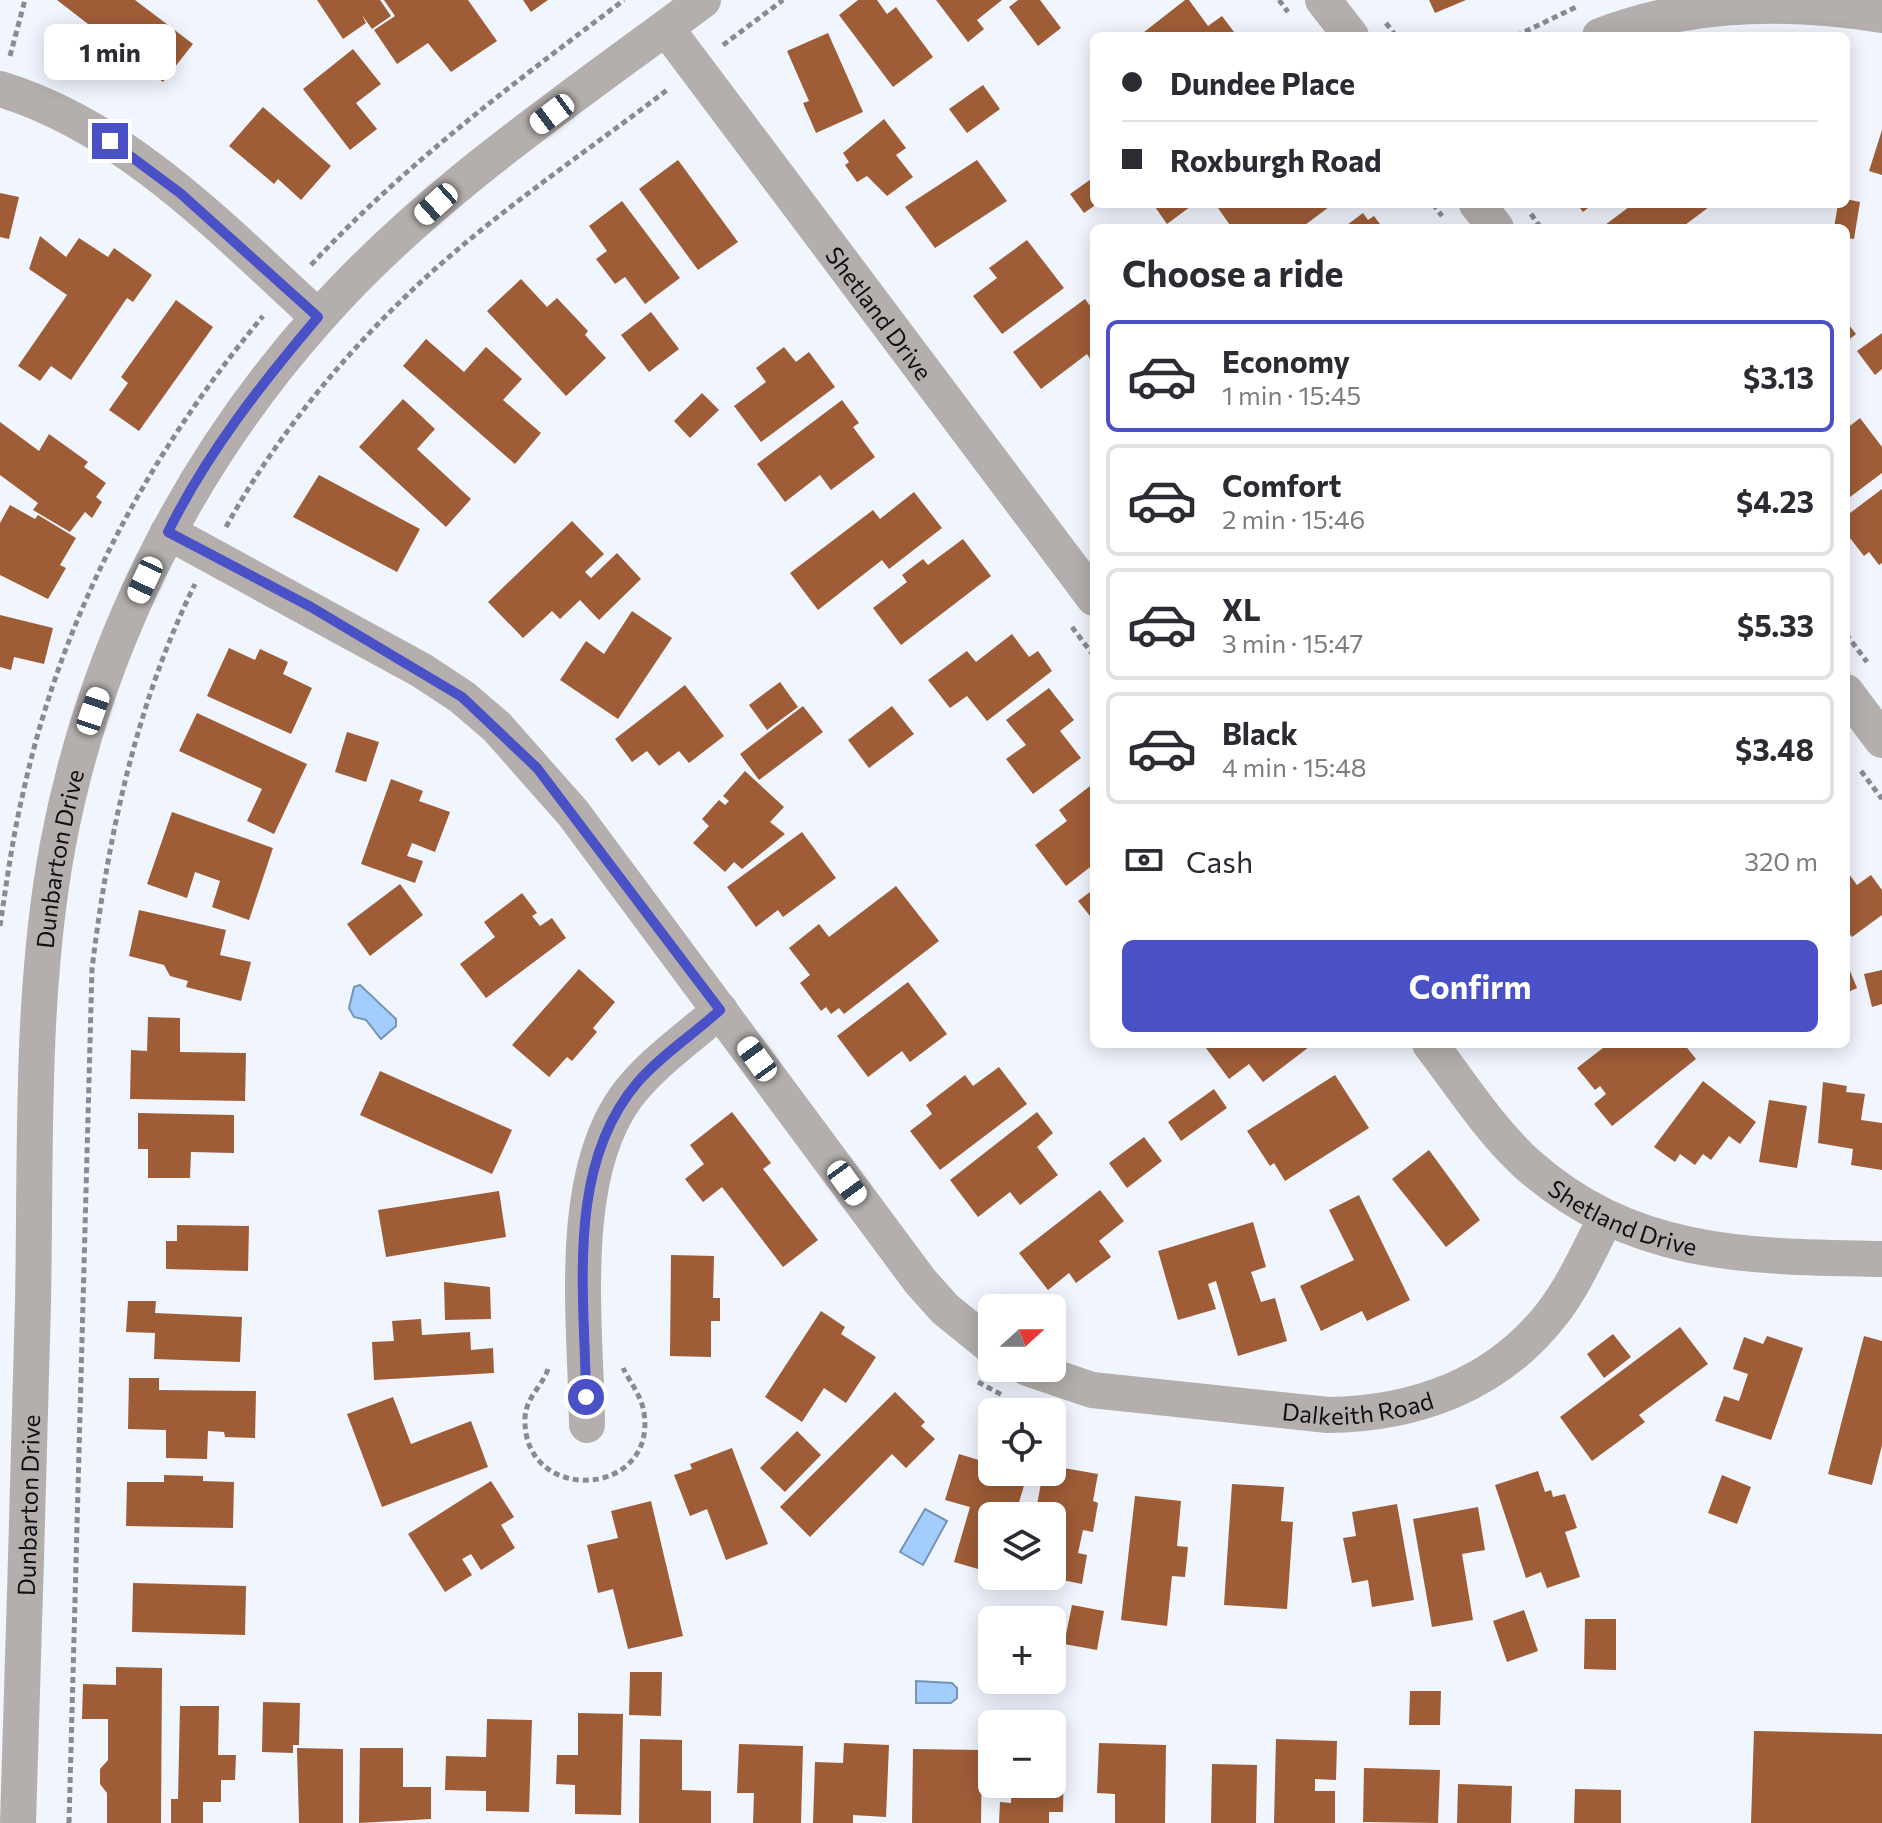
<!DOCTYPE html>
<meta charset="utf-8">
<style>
body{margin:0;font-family:Commissioner,sans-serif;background:#f7f7f7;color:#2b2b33;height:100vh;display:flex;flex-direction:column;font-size:30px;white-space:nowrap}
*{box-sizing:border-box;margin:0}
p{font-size:26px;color:#7c7c81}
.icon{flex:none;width:44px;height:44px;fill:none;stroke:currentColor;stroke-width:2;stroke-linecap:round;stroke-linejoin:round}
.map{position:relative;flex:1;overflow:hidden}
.side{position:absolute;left:1090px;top:224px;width:760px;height:824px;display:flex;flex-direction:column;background:#fff;border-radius:12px;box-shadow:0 4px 20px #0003}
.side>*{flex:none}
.banner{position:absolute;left:1090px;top:32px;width:760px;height:176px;border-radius:12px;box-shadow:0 4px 20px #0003;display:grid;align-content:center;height:176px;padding:0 32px;background:#fff}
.needle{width:52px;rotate:69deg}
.controls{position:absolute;left:978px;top:1294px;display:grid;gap:16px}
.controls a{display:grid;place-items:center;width:88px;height:88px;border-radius:12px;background:#fff;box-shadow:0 4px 20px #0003;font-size:40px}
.end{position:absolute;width:36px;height:36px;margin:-18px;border:10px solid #4a51c6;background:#fff;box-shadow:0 0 0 4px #fff}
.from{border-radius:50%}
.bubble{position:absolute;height:56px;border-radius:12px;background:#fff;box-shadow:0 4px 20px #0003;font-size:26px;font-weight:700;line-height:56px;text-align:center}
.car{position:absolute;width:24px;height:48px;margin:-24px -12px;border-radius:10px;box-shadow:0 0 6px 2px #0007;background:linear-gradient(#fff 24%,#345 0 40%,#fff 0 76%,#345 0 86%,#fff 0)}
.banner b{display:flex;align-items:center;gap:28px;height:76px;font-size:30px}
.banner b+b{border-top:2px solid #e1e1e2}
.banner i{width:20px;height:20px;background:#2b2b33}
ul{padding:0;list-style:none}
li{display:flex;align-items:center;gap:24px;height:112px;margin:0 16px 12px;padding:0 16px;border:4px solid #e1e1e2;border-radius:12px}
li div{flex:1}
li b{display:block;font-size:30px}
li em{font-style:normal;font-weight:700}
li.active{border-color:#4a51c6}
li>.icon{width:72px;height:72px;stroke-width:1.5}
h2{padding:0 32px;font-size:36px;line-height:96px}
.pay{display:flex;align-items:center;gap:20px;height:88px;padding:0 32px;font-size:30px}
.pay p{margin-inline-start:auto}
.button{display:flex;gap:16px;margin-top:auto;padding:16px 32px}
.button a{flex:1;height:92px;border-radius:12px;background:#4a51c6;color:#fff;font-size:32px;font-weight:700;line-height:92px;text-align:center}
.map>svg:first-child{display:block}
</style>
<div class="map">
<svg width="1882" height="1823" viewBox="0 0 1882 1823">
<rect width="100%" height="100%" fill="#f1f5fe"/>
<path fill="#a2cdfc" stroke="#7694b6" stroke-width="2" d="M360,985L396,1019V1026L381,1039L366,1020L354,1017L349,1008L354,987Z
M925,1509L947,1521L923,1565L900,1552Z
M916,1681L952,1683L957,1688V1698L951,1703H916Z"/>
<path fill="#9f5d37" d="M57,0H135L193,44L163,82Z
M317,0H380L391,16L372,29L362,15L366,23L343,39Z
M384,0H468L497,41L451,72L428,43L397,64L374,30L395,16Z
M523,0H548L531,12Z
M858,0H877L887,14L896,7L933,57L893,87L839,15Z
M936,0H1002L977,20L984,29L968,42Z
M1018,0H1040L1061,28L1038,46L1009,7Z
M1185,0H1189L1208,26L1222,16L1237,36H1139Z
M1429,0H1466L1435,13Z
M828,33L863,112L816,133L803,103L809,101L787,51Z
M353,49L381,84L356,103L377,129L350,150L303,89Z
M983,85L1000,109L967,133L949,109Z
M263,107L331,166L301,200L278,179L274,184L229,146Z
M884,119L906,148L896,155L913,177L887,196L867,176L857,182L845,165L849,162L843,153Z
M1882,130V175L1869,171Z
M678,160L738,242L698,270L639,189Z
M977,160L1007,201L935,248L905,207Z
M1094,177V206L1084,213L1070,194Z
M0,193L19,197L9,239L0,237Z
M1846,199L1860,202L1854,239L1846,238V228H1834L1838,204H1846Z
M622,201L680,278L645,304L625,277L615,284L596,259L607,251L589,226Z
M1153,204H1194L1167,224Z
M1223,204L1252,205L1333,204L1301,228H1232L1218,208Z
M1577,204H1593L1583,212Z
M1633,204H1713L1681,228H1601Z
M1363,213L1368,220L1374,216L1383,228H1343Z
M40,236L66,257L79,238L108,257L114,248L152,275L133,302L127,298L71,380L51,366L40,381L18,366L67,295L29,269Z
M1027,240L1064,288L1002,334L973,296L997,278L989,268Z
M521,279L547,307L557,298L588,331L585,335L606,358L566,396L487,311Z
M1085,299L1094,311V356L1090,359L1087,354L1041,389L1013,352Z
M176,300L213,327L139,431L109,410L128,383L121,377Z
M651,312L679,349L649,372L621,335Z
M1846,321L1856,334L1846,342Z
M1882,333V369L1875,375L1857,351Z
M426,339L464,372L486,347L522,379L503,400L541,433L515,464L403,366Z
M784,347L796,362L809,352L835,387L761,442L734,406L766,382L756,368Z
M702,393L719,410L690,438L674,421Z
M403,399L435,429L417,449L471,499L446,527L359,447Z
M842,400L859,423L853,427L875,457L831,490L820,475L785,502L757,464Z
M1860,418L1882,447V473L1846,500V429Z
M0,422L39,451L49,434L88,462L84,467L106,483L96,497L102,502L92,518L85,512L70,532L33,510L38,503L0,475Z
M319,475L420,529L397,572L293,517Z
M1882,489V563L1879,565L1869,552L1864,556L1846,533V516Z
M914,492L942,528L889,569L882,560L818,610L790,573L873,510L880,519Z
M10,505L35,519L38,515L76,538L60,565L66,568L48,599L0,575V523Z
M572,521L604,554L585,572L591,578L617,553L641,579L599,620L580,600L560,619L552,611L523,638L488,602Z
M963,539L991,576L901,645L873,608L907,582L902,575L923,559L928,565Z
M632,611L672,638L618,719L560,680L586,641L604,654Z
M0,615L53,628L44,664L14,657L11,670L0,667Z
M1012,634L1029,657L1038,651L1052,671L987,721L967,696L950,708L928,680L967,651L976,662Z
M229,648L255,660L260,649L288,662L283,674L312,688L291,734L207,696Z
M780,682L798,707L767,730L749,705Z
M685,685L724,736L689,763L679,751L659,766L647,751L632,762L615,739Z
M1049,688L1074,720L1060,731L1081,758L1033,794L1006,759L1026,745L1006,720Z
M803,706L823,732L759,780L740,754Z
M892,706L914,734L869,768L848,740Z
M197,713L307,764L274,834L247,821L262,789L179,751Z
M347,732L379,742L366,782L335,772Z
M745,771L784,807L770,822L785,834L742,869L734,862L725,872L693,843L709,826L702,819L719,800L725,805L729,801L723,796Z
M391,779L423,791L419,801L450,812L435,852L412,843L407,856L423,861L415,883L361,864Z
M1094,783V864L1066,886L1035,845L1067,821L1059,810Z
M172,812L273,848L249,920L212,907L220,881L195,872L187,898L147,884Z
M802,832L836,878L783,917L778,910L756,927L727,887Z
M1846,870L1857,885L1871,875L1882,890V915L1852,937L1846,929Z
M400,884L423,915L370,956L347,924Z
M896,886L939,941L844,1014L839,1008L831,1014L826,1007L821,1011L800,983L810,975L789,948L819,924L829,937Z
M1094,889V921L1078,901Z
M522,893L537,913L532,916L540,926L552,918L566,938L486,998L460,964L495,937L484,922Z
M139,910L226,930L220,955L251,962L241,1001L186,987L188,981L170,976L164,965L129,956Z
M1846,961L1857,988L1846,993Z
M579,969L615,1002L593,1028L597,1032L572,1061L567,1057L549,1077L512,1045Z
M1882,970V1004L1872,1007L1864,974Z
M908,982L947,1034L910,1062L902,1051L868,1077L837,1036Z
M148,1017L180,1018V1052L246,1053L245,1101L130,1099L131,1050L147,1051Z
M1203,1044H1313L1263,1082L1249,1064L1229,1079Z
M1608,1044H1627L1631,1048L1636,1044H1684L1696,1059L1612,1126L1594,1104L1606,1094L1600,1086L1595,1090L1577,1068Z
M999,1067L1027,1104L940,1170L910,1131L932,1114L926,1105L965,1075L973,1086Z
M380,1071L512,1130L492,1174L360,1115Z
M1335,1075L1369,1128L1285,1181L1274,1163L1270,1166L1247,1131Z
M1703,1081L1756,1122L1740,1144L1729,1136L1711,1160L1703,1154L1695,1165L1680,1154L1675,1162L1654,1147Z
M1823,1082L1847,1086L1846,1092L1865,1094L1861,1120L1882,1123V1170L1851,1165L1853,1149L1818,1143Z
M1214,1089L1227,1108L1181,1141L1168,1122Z
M1769,1100L1807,1106L1797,1168L1759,1162Z
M732,1112L771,1163L763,1169L818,1240L783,1267L722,1187L703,1202L685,1179L704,1164L690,1145Z
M1037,1112L1053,1133L1037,1147L1058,1175L1020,1205L1010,1192L978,1217L950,1180Z
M138,1113L234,1115V1153L191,1152L190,1178H148V1149H138Z
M1144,1137L1162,1161L1127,1188L1109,1163Z
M1429,1150L1480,1220L1446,1247L1392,1179Z
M1100,1190L1124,1221L1099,1241L1111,1257L1076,1283L1069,1273L1048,1290L1019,1253Z
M499,1191L506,1237L386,1257L378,1210Z
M1359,1195L1410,1300L1367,1321L1362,1311L1321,1331L1300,1286L1354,1260L1329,1210Z
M1253,1222L1266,1267L1251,1272L1261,1302L1275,1298L1287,1341L1238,1356L1216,1281L1208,1284L1216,1309L1178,1320L1158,1251Z
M177,1225L249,1226L248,1271L166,1269V1241H177Z
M671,1255L714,1256L713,1298H720V1321H711V1357L670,1356Z
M444,1282L490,1287L491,1319L445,1320Z
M128,1301H156L155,1313L242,1317L240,1362L154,1359L155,1333L126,1332Z
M821,1311L845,1327L841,1334L876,1357L846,1403L824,1388L802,1422L765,1397Z
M421,1319L422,1335L470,1332L471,1350L493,1348L494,1373L374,1380L372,1342L394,1341L392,1321Z
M1680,1327L1708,1364L1639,1415L1645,1422L1592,1461L1560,1417Z
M1613,1334L1631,1357L1604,1378L1587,1354Z
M1767,1336L1803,1348L1771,1440L1715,1421L1724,1396L1739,1401L1748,1374L1733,1369L1744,1337L1763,1344Z
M1864,1336L1882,1341V1445L1872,1485L1828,1474Z
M129,1378H159V1390L256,1391L255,1438L225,1437L224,1432L208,1431L207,1459L166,1458V1430L128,1429Z
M895,1392L925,1422L921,1426L935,1439L906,1468L892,1454L810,1537L780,1507Z
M393,1397L411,1444L471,1421L488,1467L382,1507L347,1414Z
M797,1431L821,1455L785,1492L760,1468Z
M732,1448L768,1544L726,1560L707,1509L690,1516L674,1475L692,1469L690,1464Z
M959,1454L992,1464V1472H1028L1015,1516H992V1573L954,1562L970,1507L945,1500Z
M1052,1466L1098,1474L1093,1501L1098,1503L1093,1532L1083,1530L1078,1553L1087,1555L1082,1584L1052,1578V1516H1035L1043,1472H1052Z
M1538,1471L1545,1492L1551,1490L1553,1497L1565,1494L1577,1528L1565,1532L1580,1577L1547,1588L1541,1572L1526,1578L1495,1485Z
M164,1475L203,1476V1481L234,1482L233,1528L126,1526L127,1482H164Z
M1722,1475L1751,1487L1737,1524L1708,1513Z
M491,1481L514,1517L501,1525L515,1548L481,1570L471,1554L462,1559L472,1575L445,1592L408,1534Z
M1232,1484L1284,1487L1281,1521L1293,1522L1287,1609L1224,1605Z
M1135,1496L1181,1501L1177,1546L1188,1547L1185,1577L1172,1576L1167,1626L1121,1620Z
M651,1501L683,1636L628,1649L613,1589L598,1593L587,1545L618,1538L611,1511Z
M1397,1504L1414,1600L1372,1607L1368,1580L1352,1583L1343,1538L1356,1536L1352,1512Z
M1478,1507L1485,1550L1462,1554L1473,1620L1432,1627L1413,1519Z
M133,1583L246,1586L245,1635L132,1632Z
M1072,1605L1104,1611L1097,1650L1064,1644Z
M1524,1610L1538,1651L1507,1662L1493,1621Z
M1585,1619H1616V1670L1584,1669Z
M116,1667L162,1668L161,1823H107V1793L100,1784V1769L108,1760V1719H82L83,1684L116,1685Z
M630,1672H662L661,1716L629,1715Z
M1410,1691H1441L1440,1725H1409Z
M263,1702L300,1703L299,1745H293V1753L262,1752Z
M180,1706H219L218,1755H236L235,1780H221V1802H203V1823H171V1799H178Z
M578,1713L623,1714L621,1815L575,1814V1785L556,1784L557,1755H578Z
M487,1719L532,1720L529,1812L486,1811V1791L445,1790L446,1756L486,1757Z
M1754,1731L1882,1734V1823H1751Z
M640,1739L682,1740V1790L711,1791V1823H639Z
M1276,1739L1337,1741L1336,1780L1315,1779V1791H1335V1823H1274Z
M844,1743L889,1745L886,1817L853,1815V1823H813L815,1762L843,1763Z
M1099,1743L1166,1745L1165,1823H1115V1794L1097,1793Z
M739,1744L803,1746L801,1823H753L754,1793H737Z
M297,1748L343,1749V1823H299Z
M360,1748H403V1787H431V1819L359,1823Z
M913,1749L982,1750L981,1823H912Z
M1052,1760H1064L1063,1812H1049V1823H999L1000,1802L1011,1803L1012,1784H1052Z
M1212,1764L1257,1765L1256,1823H1211Z
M1364,1768L1440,1770L1438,1823L1363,1822Z
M1458,1784L1512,1786L1511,1823H1457Z
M1575,1789L1621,1790V1823H1574Z"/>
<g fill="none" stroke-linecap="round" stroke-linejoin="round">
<path stroke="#888b91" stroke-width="5" stroke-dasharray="6 4" stroke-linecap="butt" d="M1279,0L1288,12
M1386,23L1396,36
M1516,36L1576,7
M723,45L783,0
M10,56L25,0
M1433,204L1442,216
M1531,214L1541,228
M311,265C405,164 514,83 624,0
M226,527C275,437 348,349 423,280C498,211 586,152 667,90
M1072,627L1094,656
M1846,634L1867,662
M1861,771L1882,799
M0,926C7,880 13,834 24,789C63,613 149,453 263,316
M548,1369C542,1387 525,1398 525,1419C523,1505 657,1498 644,1413C642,1397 630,1382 623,1368
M978,1382L1004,1396
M69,1823L92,969C108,837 136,704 195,584"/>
<g stroke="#b4afad" stroke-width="36">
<path d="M1323,0L1351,36"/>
<path id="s1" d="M666,28L1094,598"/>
<path d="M1600,36C1690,1 1788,0 1882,15"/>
<path d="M0,89C126,127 224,231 318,317"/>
<path d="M1477,204L1496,228"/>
<path d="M168,532L421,670L462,697L497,727L573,813L920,1281L945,1309L992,1347"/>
<path d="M1846,692L1882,740"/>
<path id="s2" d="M1430,1044C1461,1084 1489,1129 1526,1163C1630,1257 1750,1257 1882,1259"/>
<path id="s3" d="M1027,1368L1092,1390L1328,1415C1415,1414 1496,1385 1551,1315C1574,1286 1589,1250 1606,1218"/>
<path d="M587,1425C586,1326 566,1180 626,1097C651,1063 689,1038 720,1010"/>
<path id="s4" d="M18,1823C23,1649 29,1476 33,1302C36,1151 30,994 58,844C95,649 186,466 318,318C428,193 571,99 703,0"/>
</g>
</g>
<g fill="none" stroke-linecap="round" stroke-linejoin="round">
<path stroke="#4a51c6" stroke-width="10" d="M110,141L180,193L318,317C262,383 207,453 168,532L311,607L462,697L537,768L720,1010C694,1034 660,1056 637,1083C565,1168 585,1294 586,1397"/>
</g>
<g text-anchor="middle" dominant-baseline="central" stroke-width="7" stroke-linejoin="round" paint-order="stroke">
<g font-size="24" fill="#0e1013" stroke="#fff">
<text stroke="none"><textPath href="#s1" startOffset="356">Shetland Drive</textPath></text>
<text stroke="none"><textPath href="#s4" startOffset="966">Dunbarton Drive</textPath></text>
<text stroke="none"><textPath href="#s2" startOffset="266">Shetland Drive</textPath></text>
<text stroke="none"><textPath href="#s3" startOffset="336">Dalkeith Road</textPath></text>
<text stroke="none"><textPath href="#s4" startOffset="318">Dunbarton Drive</textPath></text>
</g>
</g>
</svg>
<div class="controls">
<a><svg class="needle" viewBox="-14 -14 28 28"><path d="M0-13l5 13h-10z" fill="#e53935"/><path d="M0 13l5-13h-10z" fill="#7c7c81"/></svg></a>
<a><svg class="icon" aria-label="locate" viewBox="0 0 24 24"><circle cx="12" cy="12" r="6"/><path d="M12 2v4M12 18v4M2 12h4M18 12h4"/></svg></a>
<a><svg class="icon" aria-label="layers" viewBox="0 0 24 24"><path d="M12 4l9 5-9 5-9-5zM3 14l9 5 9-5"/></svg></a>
<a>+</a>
<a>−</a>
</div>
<i class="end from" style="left:586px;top:1397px"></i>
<i class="end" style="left:110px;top:141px"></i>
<div class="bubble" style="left:44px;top:24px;width:132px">1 min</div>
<i class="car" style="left:552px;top:114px;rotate:233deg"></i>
<i class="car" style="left:436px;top:204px;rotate:228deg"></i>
<i class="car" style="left:145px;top:580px;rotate:205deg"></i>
<i class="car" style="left:93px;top:711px;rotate:19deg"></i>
<i class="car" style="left:757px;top:1059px;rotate:324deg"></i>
<i class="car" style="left:847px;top:1183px;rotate:144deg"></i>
<div class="banner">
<b><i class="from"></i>Dundee Place</b>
<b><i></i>Roxburgh Road</b>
</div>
<section class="side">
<h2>Choose a ride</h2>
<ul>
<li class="active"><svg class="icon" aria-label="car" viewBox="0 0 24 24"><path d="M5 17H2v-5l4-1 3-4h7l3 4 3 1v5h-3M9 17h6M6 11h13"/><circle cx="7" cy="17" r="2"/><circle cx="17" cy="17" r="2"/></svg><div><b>Economy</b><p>1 min · 15:45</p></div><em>$3.13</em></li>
<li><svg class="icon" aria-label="car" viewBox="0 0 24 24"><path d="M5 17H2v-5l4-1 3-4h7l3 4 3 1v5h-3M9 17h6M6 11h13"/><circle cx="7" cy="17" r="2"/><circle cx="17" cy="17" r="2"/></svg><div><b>Comfort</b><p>2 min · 15:46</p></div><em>$4.23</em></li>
<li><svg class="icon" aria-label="car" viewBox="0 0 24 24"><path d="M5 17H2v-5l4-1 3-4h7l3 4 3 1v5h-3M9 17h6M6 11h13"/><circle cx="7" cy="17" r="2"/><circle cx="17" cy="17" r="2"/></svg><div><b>XL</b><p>3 min · 15:47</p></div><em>$5.33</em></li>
<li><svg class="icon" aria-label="car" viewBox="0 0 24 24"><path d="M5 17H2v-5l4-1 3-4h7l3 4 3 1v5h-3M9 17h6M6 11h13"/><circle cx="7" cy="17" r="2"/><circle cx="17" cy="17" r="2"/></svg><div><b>Black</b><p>4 min · 15:48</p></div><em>$3.48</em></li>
</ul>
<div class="pay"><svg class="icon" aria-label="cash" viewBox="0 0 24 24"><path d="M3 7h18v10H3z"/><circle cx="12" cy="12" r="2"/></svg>Cash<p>320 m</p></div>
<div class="button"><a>Confirm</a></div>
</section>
</div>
